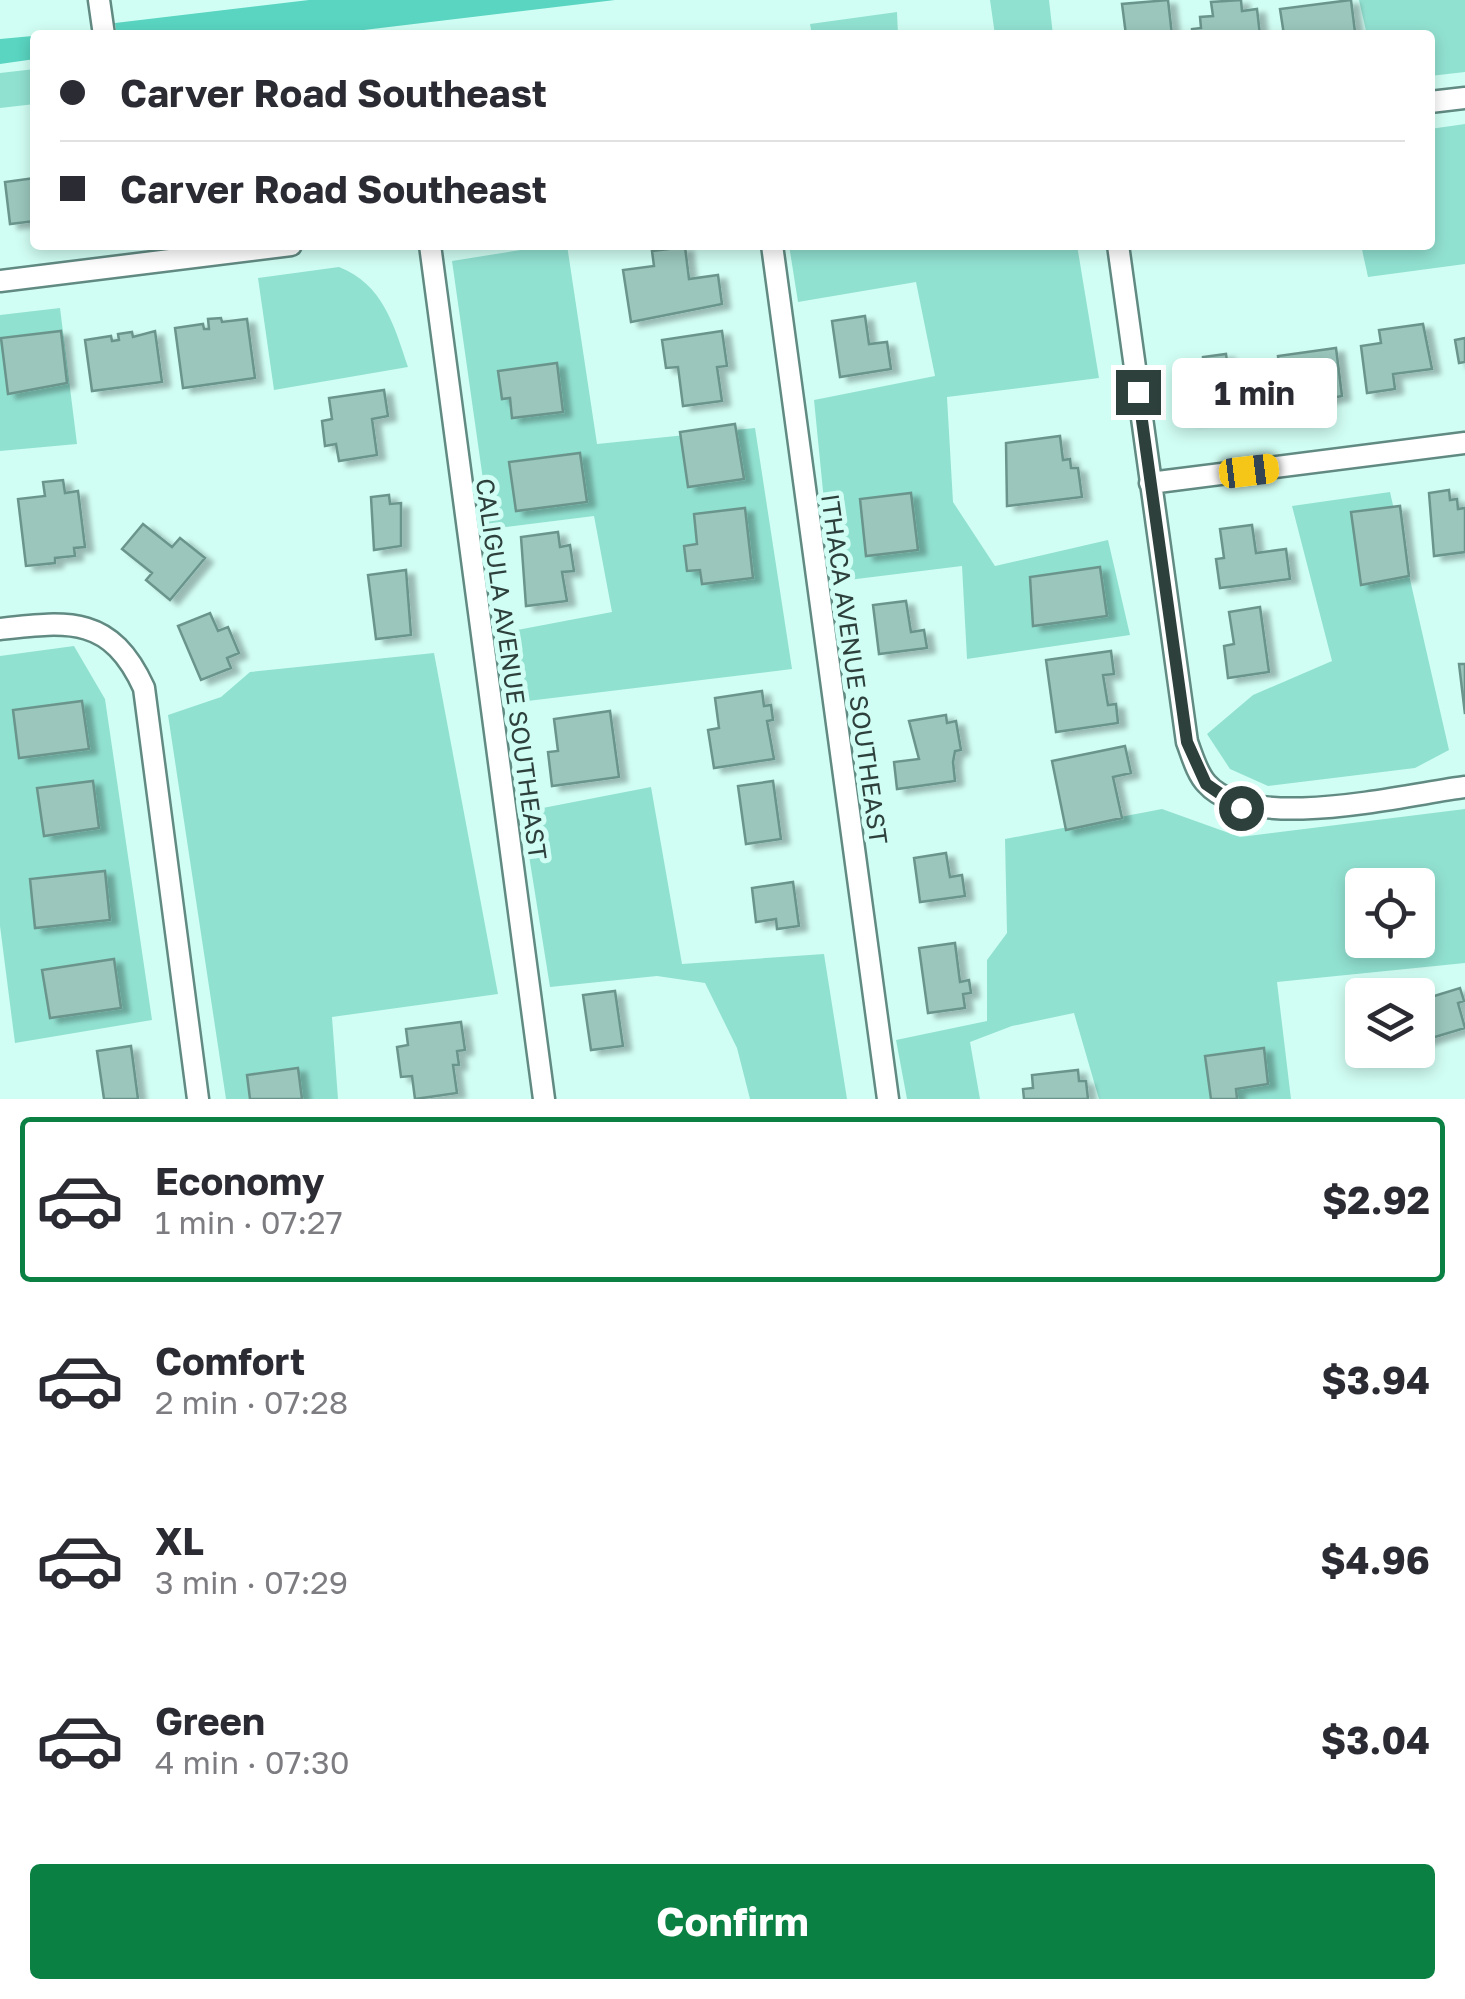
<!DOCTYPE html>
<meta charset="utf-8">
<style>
body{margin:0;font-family:"Golos Text",sans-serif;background:#f2f2f3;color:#2b2b33;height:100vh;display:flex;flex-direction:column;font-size:38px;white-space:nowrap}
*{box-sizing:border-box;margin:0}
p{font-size:32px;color:#7c7c81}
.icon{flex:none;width:55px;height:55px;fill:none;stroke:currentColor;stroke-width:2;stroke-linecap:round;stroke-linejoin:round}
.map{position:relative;height:1099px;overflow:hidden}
.panel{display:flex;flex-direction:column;background:#fff;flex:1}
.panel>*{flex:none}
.hud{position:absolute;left:30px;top:30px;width:1405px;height:220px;border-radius:10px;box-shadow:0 5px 15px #0003;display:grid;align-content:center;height:220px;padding:0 30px;background:#fff}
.controls{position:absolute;left:1345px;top:868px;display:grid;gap:20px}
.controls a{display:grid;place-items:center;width:90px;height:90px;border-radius:10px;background:#fff;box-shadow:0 5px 15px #0003;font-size:50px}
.end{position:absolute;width:45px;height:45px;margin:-22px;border:12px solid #2e403c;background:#fff;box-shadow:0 0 0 5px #fff}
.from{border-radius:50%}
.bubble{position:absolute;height:70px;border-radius:10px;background:#fff;box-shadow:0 5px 15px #0003;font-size:32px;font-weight:700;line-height:70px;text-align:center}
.car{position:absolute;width:30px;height:60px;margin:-30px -15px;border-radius:12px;box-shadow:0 0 8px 2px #0007;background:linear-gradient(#f5c518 24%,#345 0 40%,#f5c518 0 76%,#345 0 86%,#f5c518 0)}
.hud b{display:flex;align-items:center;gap:35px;height:95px;font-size:38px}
.hud b+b{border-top:2px solid #e1e1e2}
.hud i{width:25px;height:25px;background:#2b2b33}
ul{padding:18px 0 0;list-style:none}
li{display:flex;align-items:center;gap:30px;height:165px;margin:0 20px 15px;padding:0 10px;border:5px solid transparent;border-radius:10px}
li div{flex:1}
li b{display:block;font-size:38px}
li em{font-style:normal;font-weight:700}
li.selected{border-color:#0b8043}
li>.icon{width:90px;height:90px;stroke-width:1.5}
.primary-button{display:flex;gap:20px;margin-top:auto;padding:20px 30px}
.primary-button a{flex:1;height:115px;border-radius:10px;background:#0b8043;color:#fff;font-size:40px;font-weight:700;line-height:115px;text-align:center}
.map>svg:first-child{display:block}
</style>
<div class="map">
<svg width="1465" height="1099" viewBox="0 0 1465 1099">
<defs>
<filter id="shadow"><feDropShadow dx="8" dy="4.5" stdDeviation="2.5" flood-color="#0004"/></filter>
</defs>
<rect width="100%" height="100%" fill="#d1fef4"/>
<path fill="#91e1d1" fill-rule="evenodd" d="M990,0H1049L1053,35H995Z
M1359,0H1465V72L1430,76V35H1367Z
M897,12L898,35H812L810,24Z
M35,69V104L0,108V73Z
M1465,124V264L1368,277L1361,245H1430V129Z
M552,245H567L597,444L755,428L792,669L511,703L501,633L612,612L594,516L490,529L452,261Z
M789,245H1077L1099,378L947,397L953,502L995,566L1108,540L1130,635L967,659L962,566L832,582L814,400L935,376L916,282L798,302Z
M339,267C383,284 394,325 408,367L274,390L258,278Z
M60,308L77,444L0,451V315Z
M1390,492L1449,750L1415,768L1268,786L1230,769L1207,734L1253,695L1332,661L1292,506Z
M74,646L105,699L152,1020L15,1043L0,926V656Z
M434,653L498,994L332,1017L338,1099H226L168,715L221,697L250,672Z
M651,787L682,964L824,954L847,1099H750L737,1048L705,983L657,976L550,987L522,812Z
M1162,809L1240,837L1465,809V963L1277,982L1291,1099H1099L1074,1013L1012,1026L970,1042L980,1099H907L896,1040L987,1021V960L1007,933L1005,839ZM1362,885H1418V940H1362Z"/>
<path fill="#59d5c1" d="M309,0H615L322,35H117L115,23Z
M87,31L88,35H35V59L0,64V39Z"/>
<path fill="#9ac6bc" stroke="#6b958c" stroke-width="2.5" filter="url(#shadow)" d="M1168,0L1172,35H1126L1122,4Z
M1241,0L1242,11L1257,9L1260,35H1192V29L1201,28L1200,17L1213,16L1211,2Z
M1351,0L1355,32L1284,35L1280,9Z
M35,178V221L10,224L5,182Z
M685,247L689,279L718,275L722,304L631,322L623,270L654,266L652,251Z
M865,316L869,344L887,342L891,369L840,377L832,321Z
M221,318L222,322L247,319L255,378L183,388L175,328L203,324L204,329H209L208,319Z
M1423,324L1432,369L1393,374L1395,389L1367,393L1361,346L1381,343L1379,330Z
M61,331L67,383L8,394L1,338Z
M155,331L162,382L92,391L85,340L111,336L112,341L119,340L118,334L132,332L133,337Z
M722,331L727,366L717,367L722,401L683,406L678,367L666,368L662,340Z
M1465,338V362L1459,363L1455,340Z
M1336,348L1342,396L1295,405L1294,400L1283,402L1278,356Z
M1226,354L1228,368L1246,365L1251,397L1216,402L1218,416L1191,420L1185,372L1204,370L1203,357Z
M557,363L563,412L512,418L510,398L502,399L498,371Z
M384,390L388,416L372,419L377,455L339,461L336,444L325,446L322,421L332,419L329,398Z
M735,424L744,479L688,487L680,432Z
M1060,436L1063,460L1070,459L1071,468H1078L1082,497L1007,506L1006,443Z
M580,453L587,502L516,511L509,462Z
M63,480L65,493L78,491L85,547L74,548L75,556L55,558V563L26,566L18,499L45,496L43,482Z
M1449,490L1450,500L1457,499L1458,509L1465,508V552L1434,556L1429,493Z
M911,493L918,550L866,556L860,499Z
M389,495L390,504L401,503V546L374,550L371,497Z
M1400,506L1409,576L1361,585L1351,512Z
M745,508L753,578L702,584L700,570L687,571L684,546L697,544L694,514Z
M143,524L172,547L180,538L205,558L170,600L146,580L152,573L122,549Z
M1252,525L1256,553L1286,549L1290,579L1220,588L1216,559L1224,558L1220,529Z
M558,532L560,547L570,545L574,571L562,572L567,601L526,606L521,537Z
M1100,567L1107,616L1033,626L1030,577Z
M406,570L411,635L376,639L368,575Z
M906,601L911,632L924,630L927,648L879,654L873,605Z
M1260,607L1269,672L1228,678L1224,646L1234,644L1229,612Z
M210,613L218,631L228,627L239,653L227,658L231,668L201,680L178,626Z
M1111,651L1114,674L1103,675L1108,705L1116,704L1118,723L1056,732L1046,660Z
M1459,664H1465V714Z
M762,691L764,706L771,705L773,720L767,721L774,759L714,768L708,730L719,728L715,698Z
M82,701L89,749L19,758L13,710Z
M610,711L619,777L552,786L548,752L558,751L554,719Z
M946,715L947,723L956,721L961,750L955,751L953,762L955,781L897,789L894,762L919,759L909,721Z
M1125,746L1131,773L1113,777L1122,818L1066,830L1052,761Z
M93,781L99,828L44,836L37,788Z
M773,781L781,839L746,844L738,786Z
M946,853L950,877L962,875L965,896L920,902L914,858Z
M105,871L110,920L35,928L30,879Z
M793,882L799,926L777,929L776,919L756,922L752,888Z
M955,943L960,982L969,980L971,993L963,994L965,1008L928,1013L919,948Z
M114,959L121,1008L50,1018L42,970Z
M1460,988L1464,1001L1458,1003L1465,1028L1418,1042V1001Z
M615,991L623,1046L591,1050L583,995Z
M461,1022L465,1050L457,1051L459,1065H453L457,1093L415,1099L412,1076L401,1077L397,1047L408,1045L406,1029Z
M131,1046L138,1099H104L97,1051Z
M1264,1048L1268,1084L1236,1089L1237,1099H1211L1205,1056Z
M298,1068L302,1099H250L247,1075Z
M1078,1070L1079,1081H1086L1088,1099H1024L1023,1089L1033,1088L1032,1075Z"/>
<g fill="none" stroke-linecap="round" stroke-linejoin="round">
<defs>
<path id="minor" d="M99,0L104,35
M1430,102L1465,98
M430,245L544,1099
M772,245L888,1099
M1118,245L1187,742C1192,755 1197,774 1207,784C1251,833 1403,795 1465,787
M0,281L291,245
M1150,483L1465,443
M0,629C70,621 111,616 144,688L198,1099"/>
</defs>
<use href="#minor" stroke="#618a82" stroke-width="25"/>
<use href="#minor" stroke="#fff" stroke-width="20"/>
</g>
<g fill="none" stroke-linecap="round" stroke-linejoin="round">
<path stroke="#2e403c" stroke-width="12" d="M1138,392L1187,742L1206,784L1241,808"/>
</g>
<g text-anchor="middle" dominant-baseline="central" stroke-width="10" stroke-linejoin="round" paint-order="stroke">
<g font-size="25" fill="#2e403c" stroke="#d1fef4">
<text transform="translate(512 669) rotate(82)">CALIGULA AVENUE SOUTHEAST</text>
<text transform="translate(855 669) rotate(82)">ITHACA AVENUE SOUTHEAST</text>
</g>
</g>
</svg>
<div class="controls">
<a><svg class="icon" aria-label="locate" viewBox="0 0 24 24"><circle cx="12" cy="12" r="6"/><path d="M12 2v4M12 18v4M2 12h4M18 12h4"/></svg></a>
<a><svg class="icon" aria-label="layers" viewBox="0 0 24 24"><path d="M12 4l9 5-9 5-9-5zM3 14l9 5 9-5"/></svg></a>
</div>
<i class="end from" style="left:1241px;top:808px"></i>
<i class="end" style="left:1138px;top:392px"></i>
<div class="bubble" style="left:1172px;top:358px;width:165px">1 min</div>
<i class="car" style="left:1249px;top:471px;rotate:83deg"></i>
<div class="hud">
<b><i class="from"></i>Carver Road Southeast</b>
<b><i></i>Carver Road Southeast</b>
</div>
</div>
<section class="panel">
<ul>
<li class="selected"><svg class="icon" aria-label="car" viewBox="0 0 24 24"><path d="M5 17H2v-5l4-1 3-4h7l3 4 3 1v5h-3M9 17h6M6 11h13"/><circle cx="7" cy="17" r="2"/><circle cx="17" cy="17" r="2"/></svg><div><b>Economy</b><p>1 min · 07:27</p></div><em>$2.92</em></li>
<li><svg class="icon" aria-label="car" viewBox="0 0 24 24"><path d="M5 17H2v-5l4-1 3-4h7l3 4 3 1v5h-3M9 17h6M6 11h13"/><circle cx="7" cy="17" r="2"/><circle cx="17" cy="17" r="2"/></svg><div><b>Comfort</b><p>2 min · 07:28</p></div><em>$3.94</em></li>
<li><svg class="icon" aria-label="car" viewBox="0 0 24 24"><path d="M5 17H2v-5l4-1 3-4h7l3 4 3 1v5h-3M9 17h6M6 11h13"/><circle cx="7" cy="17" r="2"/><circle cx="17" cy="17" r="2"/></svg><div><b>XL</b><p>3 min · 07:29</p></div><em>$4.96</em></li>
<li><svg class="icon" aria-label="car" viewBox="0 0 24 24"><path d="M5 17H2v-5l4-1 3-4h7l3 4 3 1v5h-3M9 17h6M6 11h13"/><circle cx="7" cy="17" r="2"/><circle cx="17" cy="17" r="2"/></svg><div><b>Green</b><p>4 min · 07:30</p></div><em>$3.04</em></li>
</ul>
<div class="primary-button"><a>Confirm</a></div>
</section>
